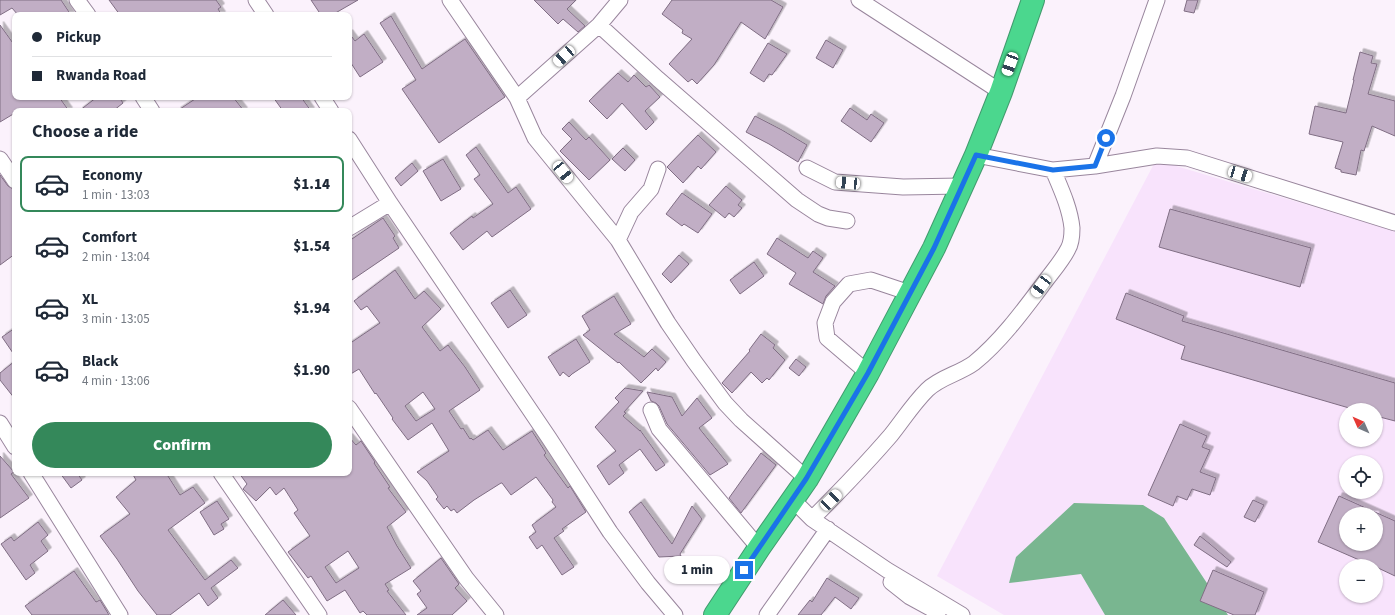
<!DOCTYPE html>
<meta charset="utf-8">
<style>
body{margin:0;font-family:"Source Sans 3",sans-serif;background:#f6f6f7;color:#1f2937;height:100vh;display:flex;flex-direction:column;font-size:15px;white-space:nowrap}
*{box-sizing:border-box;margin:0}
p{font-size:13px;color:#747a83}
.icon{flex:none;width:22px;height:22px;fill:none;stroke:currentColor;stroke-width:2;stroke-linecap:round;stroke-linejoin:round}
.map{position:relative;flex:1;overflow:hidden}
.sheet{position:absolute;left:12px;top:108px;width:340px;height:368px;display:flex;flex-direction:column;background:#fff;border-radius:8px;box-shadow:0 1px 3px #0004}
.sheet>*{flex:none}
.guide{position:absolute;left:12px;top:12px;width:340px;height:88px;border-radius:8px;box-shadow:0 1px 3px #0004;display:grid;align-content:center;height:88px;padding:0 20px;background:#fff}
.needle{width:26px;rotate:315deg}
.fabs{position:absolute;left:1339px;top:403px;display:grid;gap:8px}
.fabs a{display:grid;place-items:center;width:44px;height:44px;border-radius:50%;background:#fff;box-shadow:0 1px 3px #0004;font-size:20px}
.end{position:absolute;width:18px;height:18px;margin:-9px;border:5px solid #1a73e8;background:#fff;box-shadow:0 0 0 2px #fff}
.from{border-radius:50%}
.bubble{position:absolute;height:28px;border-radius:14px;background:#fff;box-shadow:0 1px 3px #0004;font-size:13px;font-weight:800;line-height:28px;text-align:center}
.car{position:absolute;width:12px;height:24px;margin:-12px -6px;border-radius:5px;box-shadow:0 0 3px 1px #0007;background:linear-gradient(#fff 24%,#345 0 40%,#fff 0 76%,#345 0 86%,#fff 0)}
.guide b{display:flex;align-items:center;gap:14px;height:38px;font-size:15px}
.guide b+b{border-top:1px solid #e0e1e3}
.guide i{width:10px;height:10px;background:#1f2937}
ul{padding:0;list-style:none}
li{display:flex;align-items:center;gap:12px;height:56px;margin:0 8px 6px;padding:0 12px;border:2px solid transparent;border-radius:8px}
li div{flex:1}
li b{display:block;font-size:15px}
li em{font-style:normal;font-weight:800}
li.active{border-color:#34885a}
li>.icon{width:36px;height:36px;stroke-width:1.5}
h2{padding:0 20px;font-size:18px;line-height:48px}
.cta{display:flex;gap:8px;margin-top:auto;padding:8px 20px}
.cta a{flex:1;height:46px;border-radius:24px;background:#34885a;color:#fff;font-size:16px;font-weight:800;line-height:46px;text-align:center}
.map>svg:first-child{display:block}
</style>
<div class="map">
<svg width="1395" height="615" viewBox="0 0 1395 615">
<defs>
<filter id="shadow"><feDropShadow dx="3.5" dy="-3.5" stdDeviation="0" flood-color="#0004"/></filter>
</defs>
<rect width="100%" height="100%" fill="#fbf2fc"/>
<path fill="#f8e3fc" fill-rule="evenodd" d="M1156,160L1395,231V615H1004L937,576ZM1346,410H1376V440H1346ZM1346,462H1376V492H1346ZM1346,514H1376V544H1346ZM1346,566H1376V596H1346Z"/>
<path fill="#79b690" d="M1074,503L1143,505L1164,518L1228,615H1105L1081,574L1009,583L1016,557Z"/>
<path fill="#c1aec5" stroke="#806e84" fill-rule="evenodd" filter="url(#shadow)" d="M0,0H61L71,15H18L12,8L0,15Z
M109,0H216L221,7L218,9L222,15H120Z
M311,0H358L332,15H321Z
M534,0H576L567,9L585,26L578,32L563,19L558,24Z
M672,0H771L783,7L765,39L741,22L714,65L697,84L692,79L688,82L669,64L692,39L682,33L683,30L662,14Z
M1187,0H1198L1194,13L1184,11Z
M391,16L422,69L465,39L505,97L439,143L402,89L416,80L380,23Z
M0,25L15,46V97H59L69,111H15V113L0,122Z
M349,33L355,41L364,34L383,62L360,77L349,60Z
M826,40L843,50L833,68L816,58Z
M768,43L787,54L772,75L769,74L764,82L750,73Z
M1360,52L1373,56L1371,63L1377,64L1368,94L1395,101V136L1372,126L1364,151L1361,150L1356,175L1341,172V170L1335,168L1343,142L1309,134L1315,106L1346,113L1354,80H1353Z
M618,73L628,82L634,75L646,87L649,85L660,97L645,111L654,122L646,130L622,103L607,119L589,101Z
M97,97H119L123,103L113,111H79Z
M198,97H233L244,111H177Z
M273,97H301L311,111H283Z
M850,108L867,120L871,114L884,123L871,142L841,121Z
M755,116L782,130L807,145L798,162L769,144L746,132Z
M569,122L586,140L589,137L610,160L589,180L560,151L572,139L562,129Z
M698,135L716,152L701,169L698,166L683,183L667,167Z
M476,147L508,193L516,187L531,209L492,237L487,231L463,250L450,233L472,216L473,218L493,204L474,179L480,175L466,155Z
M623,148L635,160L625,171L612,159Z
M443,159L461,189L441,201L423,171Z
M412,163L418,171L401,186L395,178Z
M0,175L8,186L15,190V254L0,265Z
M726,186L742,200L738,205L742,208L734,217L729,213L725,218L709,205Z
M682,193L712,214L698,233L684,224L682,226L666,214Z
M1170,209L1311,248L1300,287L1159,247Z
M383,218L395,236L393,238L399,248L349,282V241Z
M777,238L808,258L813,251L823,258L813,272L835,286L826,296L823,304L789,284L796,273L767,254Z
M679,255L689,264L671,283L662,274Z
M754,262L764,276L740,294L730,280Z
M395,270L415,299L424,291L441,309L422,327L440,351L448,345L465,367L480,390L449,411L461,429L463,428L470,439L471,438L473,440L488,430L503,450L532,431L546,453L544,455L568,488L570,486L586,512L562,529L564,531L554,538L574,567L562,575L542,545L537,549L529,537L536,532L532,525L556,507L552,502L553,500L536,477L511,495L502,483H501L474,500L457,513L454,509L451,511L447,506L444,509L436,499L438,497L427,481L417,472L449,451L432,423L408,440L392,419L393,418L376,393L375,394L359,369L349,375V344L380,323L367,306L361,310L354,301ZM423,392L435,409L416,421L405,406Z
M510,290L527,315L508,328L491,303Z
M1126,293L1184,316L1182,321L1395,383V421L1376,416V410H1356L1181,359L1185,346L1116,319Z
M614,296L631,324L614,334L644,357L652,349L666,362L658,371L656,368L641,383L619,362L618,363L583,335L590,330L582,316Z
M15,328V356L2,337Z
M761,334L775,345L773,348L785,360L769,380L767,378L762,383L751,372L732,393L722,383L750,351L749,350Z
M576,339L590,362L572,374L569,377L563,372L560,376L548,357Z
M796,359L806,367L799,376L789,368Z
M15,361V399L0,380V373Z
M625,388L643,391L624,412L626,413L623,416L640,431V430L665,465L656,471L640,449L619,465L624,473L609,485L597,466L616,451L595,427L619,402L615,398Z
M647,392L672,397L682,416L697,398L712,418L699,428L728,464L710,475L667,424L659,406L656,403L651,401Z
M1180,424L1207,436L1202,447L1210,450L1200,472L1216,478L1210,495L1192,489L1187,500L1177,496L1173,506L1148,495Z
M349,437L356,445L361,441L375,462L374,463L390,487L388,488L406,512L387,527L397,546L411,568L385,584L389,590L387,591L406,615H367L363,611L360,613L345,590L327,601L311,576L308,578L288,552L310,536L294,513L298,510L284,488L276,495L270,487L256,501L243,489L247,484L239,473H349ZM348,551L359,568L336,583L325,567Z
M761,453L776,465L741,513L729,498Z
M0,456L14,472L11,474L29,498L0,518Z
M60,473H77L82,480L71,488Z
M132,473H166L180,495L193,487L205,503L168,530L205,580L231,560L238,568L211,588L218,598L208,606L199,593L170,615H157L138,591L117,559L100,536L130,514L116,497L136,480Z
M1339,496L1395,521V576L1376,567V566H1373L1318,542ZM1346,514H1376V544H1346Z
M1253,500L1264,505L1255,522L1244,517Z
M217,501L229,519L221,524L224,529L214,535L200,512Z
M641,502L672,544L692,506L702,519L680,554L681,556L659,557L629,512Z
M38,522L48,535L41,541L48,551L30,565L35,573L26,580L1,544L11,537L14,541Z
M1200,536L1210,544L1231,562L1227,567L1194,545Z
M441,558L459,584L455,588L467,601L452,615H417L427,608L417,594L421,591L413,581Z
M1213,570L1264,592L1255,615H1234L1200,601Z
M74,571L96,602L100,600L109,615H32L25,606Z
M827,578L859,598L851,609L835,597L821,615H798L810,600L812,602Z
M283,600L296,615H265Z"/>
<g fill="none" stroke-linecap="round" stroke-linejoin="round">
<defs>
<path id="minor" d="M77,0L88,15
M256,0L266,15
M450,0L517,98L535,138L618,240L668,323L694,361L725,403L741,420L807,479
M859,0L1001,92
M599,25L658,79L797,200L818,214L828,218L847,221
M143,97L152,111
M322,97L331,111
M517,98L599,25L620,0
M349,139L390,203L549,438L610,532L648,583L675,615
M976,155L1053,170L1095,166L1157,156L1187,158L1395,223
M0,159L15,181
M1095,166L1123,96L1157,0
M807,168L835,182L903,187L961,186
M349,228L390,203
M618,240L631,212L651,189L658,169
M868,373L827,338L825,323L833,302L849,284L871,280L910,293
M349,408L466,578L496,615
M651,410L659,429L759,548
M0,423L15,447
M31,473L120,615
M221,473L319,615
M793,500L812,519L887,570L962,615
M812,519C839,492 866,464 891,435C903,420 913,404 927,390C940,377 959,374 974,363C1001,341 1023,311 1044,283C1052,272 1062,261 1068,249C1071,244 1072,234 1072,228C1070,208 1061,189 1053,170
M891,582L910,597L932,609L938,615
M767,615L828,529"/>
<path id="highway" d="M715,615L759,548L807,479L868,373L934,248L976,155L1001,92L1033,0"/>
</defs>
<use href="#minor" stroke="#99869d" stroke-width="17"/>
<use href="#highway" stroke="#429a6e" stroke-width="24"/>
<use href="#minor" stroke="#fff" stroke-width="15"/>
<use href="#highway" stroke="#4bd78e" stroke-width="22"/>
</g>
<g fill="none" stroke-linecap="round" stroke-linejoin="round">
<path stroke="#1a73e8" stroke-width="5" d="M744,570L806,479L868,373L934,248L976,155L1053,170L1095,166L1106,138"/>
</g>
</svg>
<div class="fabs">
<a><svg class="needle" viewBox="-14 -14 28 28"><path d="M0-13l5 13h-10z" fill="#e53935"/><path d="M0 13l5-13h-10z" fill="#747a83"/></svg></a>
<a><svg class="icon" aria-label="locate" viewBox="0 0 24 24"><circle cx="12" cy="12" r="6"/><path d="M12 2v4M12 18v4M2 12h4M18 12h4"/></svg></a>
<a>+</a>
<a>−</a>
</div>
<i class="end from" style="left:1106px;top:138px"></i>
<i class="end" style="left:744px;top:570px"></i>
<div class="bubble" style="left:664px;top:556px;width:66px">1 min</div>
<i class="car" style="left:564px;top:56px;rotate:228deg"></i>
<i class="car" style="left:1010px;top:64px;rotate:200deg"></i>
<i class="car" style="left:563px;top:172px;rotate:141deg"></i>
<i class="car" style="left:1240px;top:174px;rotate:107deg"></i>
<i class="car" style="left:848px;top:183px;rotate:275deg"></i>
<i class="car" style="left:1041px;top:286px;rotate:217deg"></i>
<i class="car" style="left:831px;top:500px;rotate:46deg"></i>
<div class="guide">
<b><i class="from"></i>Pickup</b>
<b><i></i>Rwanda Road</b>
</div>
<section class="sheet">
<h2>Choose a ride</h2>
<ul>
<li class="active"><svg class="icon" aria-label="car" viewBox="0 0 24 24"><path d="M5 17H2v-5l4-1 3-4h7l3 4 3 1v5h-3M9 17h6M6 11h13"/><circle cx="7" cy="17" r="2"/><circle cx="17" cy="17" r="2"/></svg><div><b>Economy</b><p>1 min · 13:03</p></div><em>$1.14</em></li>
<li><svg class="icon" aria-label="car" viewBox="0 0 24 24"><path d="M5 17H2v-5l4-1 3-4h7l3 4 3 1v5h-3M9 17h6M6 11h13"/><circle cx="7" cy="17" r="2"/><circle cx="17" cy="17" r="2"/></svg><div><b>Comfort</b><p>2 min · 13:04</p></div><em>$1.54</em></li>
<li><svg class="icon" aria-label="car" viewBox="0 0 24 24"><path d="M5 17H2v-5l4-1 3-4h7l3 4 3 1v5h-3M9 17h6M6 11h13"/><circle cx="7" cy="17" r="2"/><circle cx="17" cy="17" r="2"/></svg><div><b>XL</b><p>3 min · 13:05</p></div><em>$1.94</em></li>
<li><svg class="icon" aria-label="car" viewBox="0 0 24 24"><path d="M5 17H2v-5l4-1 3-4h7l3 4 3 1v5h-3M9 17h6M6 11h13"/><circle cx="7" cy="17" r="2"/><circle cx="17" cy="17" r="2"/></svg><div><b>Black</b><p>4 min · 13:06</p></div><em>$1.90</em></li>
</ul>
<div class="cta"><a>Confirm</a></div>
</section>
</div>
